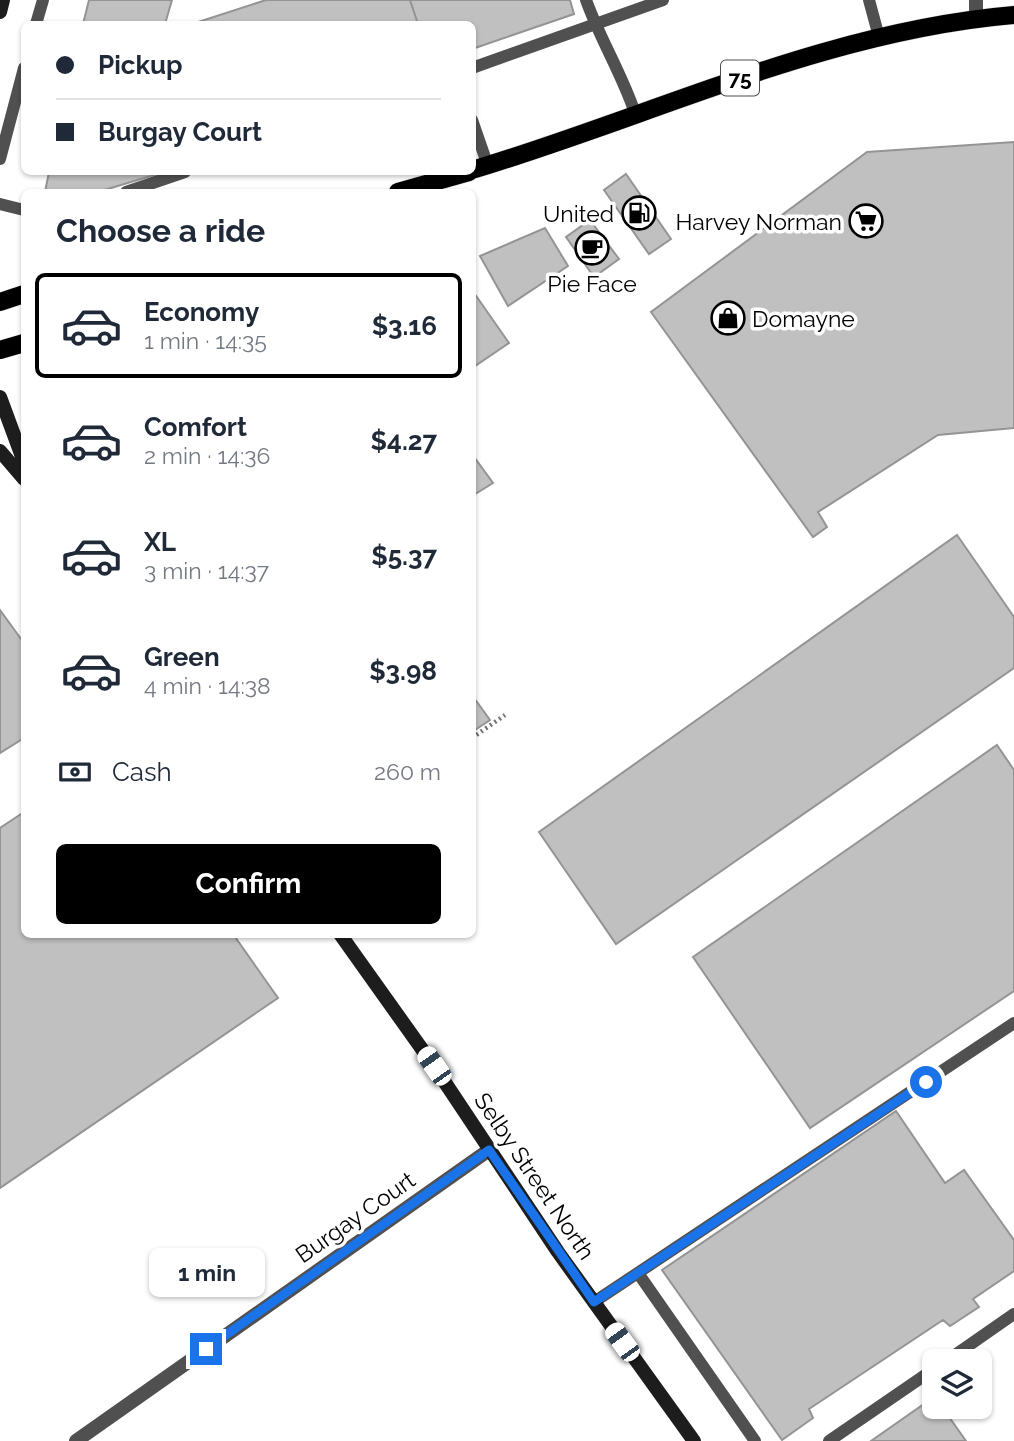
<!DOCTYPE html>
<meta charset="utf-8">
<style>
body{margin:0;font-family:Raleway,sans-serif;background:#f2f2f3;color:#1f2937;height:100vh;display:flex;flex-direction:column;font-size:26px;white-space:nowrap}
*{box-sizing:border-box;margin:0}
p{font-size:23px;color:#747a83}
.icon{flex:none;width:38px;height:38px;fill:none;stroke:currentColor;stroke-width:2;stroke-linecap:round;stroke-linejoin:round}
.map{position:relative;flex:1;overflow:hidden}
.drawer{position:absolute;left:21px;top:189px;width:455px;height:749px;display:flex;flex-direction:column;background:#fff;border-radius:10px;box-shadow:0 2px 5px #0004}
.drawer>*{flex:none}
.hud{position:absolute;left:21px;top:21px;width:455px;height:154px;border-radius:10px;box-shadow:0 2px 5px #0004;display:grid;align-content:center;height:154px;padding:0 35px;background:#fff}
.buttons{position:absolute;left:922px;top:1349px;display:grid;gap:14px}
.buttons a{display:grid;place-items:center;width:70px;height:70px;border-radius:10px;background:#fff;box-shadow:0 2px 5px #0004;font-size:35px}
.end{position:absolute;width:32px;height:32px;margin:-16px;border:9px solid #1a73e8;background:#fff;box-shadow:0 0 0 4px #fff}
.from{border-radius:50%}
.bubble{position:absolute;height:49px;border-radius:10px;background:#fff;box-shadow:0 2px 5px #0004;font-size:23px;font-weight:700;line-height:49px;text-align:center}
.car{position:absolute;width:21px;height:42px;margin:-21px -10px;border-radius:9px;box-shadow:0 0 5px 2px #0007;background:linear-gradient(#fff 24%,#345 0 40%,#fff 0 76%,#345 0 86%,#fff 0)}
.hud b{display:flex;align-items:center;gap:24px;height:66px;font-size:26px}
.hud b+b{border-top:2px solid #e0e1e3}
.hud i{width:18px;height:18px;background:#1f2937}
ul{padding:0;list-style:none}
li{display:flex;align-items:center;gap:21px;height:105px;margin:0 14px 10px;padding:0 21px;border:4px solid transparent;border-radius:10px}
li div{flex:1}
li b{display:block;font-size:26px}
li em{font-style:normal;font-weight:700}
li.current{border-color:#000}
li>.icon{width:63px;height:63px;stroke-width:1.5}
h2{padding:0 35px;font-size:32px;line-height:84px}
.pay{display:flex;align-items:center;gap:18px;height:77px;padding:0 35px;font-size:26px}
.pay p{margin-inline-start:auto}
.button{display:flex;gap:14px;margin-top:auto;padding:14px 35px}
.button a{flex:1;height:80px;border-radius:10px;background:#000;color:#fff;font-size:28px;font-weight:700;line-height:80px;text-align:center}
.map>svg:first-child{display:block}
</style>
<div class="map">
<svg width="1014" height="1441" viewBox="0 0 1014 1441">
<rect width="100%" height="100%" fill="#fff"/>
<path fill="#c0c0c0" stroke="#949494" stroke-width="2" d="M89,0H172L165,24H83Z
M266,0H410L418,24H192Z
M410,0H570L574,14L472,49V24H418Z
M1014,142V428L938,435L818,512L827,527L813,537L651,312L867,152Z
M49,172H164L98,192H45Z
M626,174L671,239L649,254L604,190Z
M590,220L619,259L594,277L566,237Z
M545,228L568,266L508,306L480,256Z
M472,290L509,343L472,368Z
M472,454L493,483L472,496Z
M957,535L1014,617V668L616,944L539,832Z
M0,610L24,643V738L0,753Z
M472,695L490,720L472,732Z
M997,745L1014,770V991L810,1128L693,957Z
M24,812V934H233L278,998L0,1188V828Z
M896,1111L945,1183L964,1170L1014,1240V1271L973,1299L979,1307L950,1326L943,1320L809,1409L813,1418L782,1440L662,1270Z
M934,1397V1407H942L966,1441H871Z"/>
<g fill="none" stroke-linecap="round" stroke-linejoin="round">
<defs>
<path id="primary" d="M472,170C652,116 825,31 1014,15
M398,192L469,172
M0,302L24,294
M0,350L24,343"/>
</defs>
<use href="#primary" stroke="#dbdbdb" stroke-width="19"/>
<path stroke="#727272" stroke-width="4.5" stroke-dasharray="2 3.5" stroke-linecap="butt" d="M472,738L505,715"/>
<path stroke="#505050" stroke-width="12" d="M586,0C600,39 622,74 635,113
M869,0L879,37
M36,24L43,0
M472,68L663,0
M472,120L488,166
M0,159L24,68
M126,192L185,172
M0,204L24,210
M638,1273L755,1441
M594,1302L1014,1023
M945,1362L1014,1314
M829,1441L934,1369"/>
<path stroke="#505050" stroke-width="14" d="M976,18V0
M76,1441L489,1150"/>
<path stroke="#1d1d1d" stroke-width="14" d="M0,12L3,0
M0,397L24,462
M0,451L24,479
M340,934L434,1066L558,1252L694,1441"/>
<use href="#primary" stroke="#000" stroke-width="18"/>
</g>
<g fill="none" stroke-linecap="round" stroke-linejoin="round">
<path stroke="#1a73e8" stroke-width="9" d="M206,1349L489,1150L594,1302L926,1082"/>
</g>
<defs>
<symbol id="fuel-ring" viewBox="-11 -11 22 22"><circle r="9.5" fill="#fff" stroke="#000" stroke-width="1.5"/><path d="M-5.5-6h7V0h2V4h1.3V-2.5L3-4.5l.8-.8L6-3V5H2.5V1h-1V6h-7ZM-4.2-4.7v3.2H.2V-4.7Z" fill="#000"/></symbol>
<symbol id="supermarket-ring" viewBox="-11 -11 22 22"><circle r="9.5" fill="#fff" stroke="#000" stroke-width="1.5"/><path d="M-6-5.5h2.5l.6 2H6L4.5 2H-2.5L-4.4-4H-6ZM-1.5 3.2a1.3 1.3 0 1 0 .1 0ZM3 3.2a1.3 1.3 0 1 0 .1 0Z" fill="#000"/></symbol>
<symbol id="cafe-ring" viewBox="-11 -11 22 22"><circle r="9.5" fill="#fff" stroke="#000" stroke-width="1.5"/><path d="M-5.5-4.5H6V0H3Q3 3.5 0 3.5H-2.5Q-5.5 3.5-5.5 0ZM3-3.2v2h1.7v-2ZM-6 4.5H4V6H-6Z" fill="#000"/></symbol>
<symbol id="shop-ring" viewBox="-11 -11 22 22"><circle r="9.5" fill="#fff" stroke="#000" stroke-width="1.5"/><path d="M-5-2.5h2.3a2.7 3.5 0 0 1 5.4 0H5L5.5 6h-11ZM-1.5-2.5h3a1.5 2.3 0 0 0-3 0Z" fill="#000"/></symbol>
</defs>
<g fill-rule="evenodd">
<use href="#fuel-ring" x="620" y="194" width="38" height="38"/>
<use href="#supermarket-ring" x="847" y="202" width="38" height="38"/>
<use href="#cafe-ring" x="573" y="229" width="38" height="38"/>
<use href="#shop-ring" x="709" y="299" width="38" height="38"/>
</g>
<g text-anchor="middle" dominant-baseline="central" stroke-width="7" stroke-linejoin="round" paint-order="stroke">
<rect fill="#fff" stroke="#4c4c4c" stroke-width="2" x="721" y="60.5" width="38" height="35" rx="5"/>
<g font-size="21" font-weight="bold" fill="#000">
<text x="740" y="78">75</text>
</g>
<g font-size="23" fill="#000" stroke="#fff" text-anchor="end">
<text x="614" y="213">United</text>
<text x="842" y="221">Harvey Norman</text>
<text x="592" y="283" text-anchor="middle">Pie Face</text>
<text x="752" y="318" text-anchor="start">Domayne</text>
</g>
<g font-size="23" fill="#000" stroke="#fff">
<text transform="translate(535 1176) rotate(56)">Selby Street North</text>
<text transform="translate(355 1217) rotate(-35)">Burgay Court</text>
</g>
</g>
</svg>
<div class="buttons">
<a><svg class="icon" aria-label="layers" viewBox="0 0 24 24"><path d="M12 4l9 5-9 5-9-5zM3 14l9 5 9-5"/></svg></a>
</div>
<i class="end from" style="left:926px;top:1082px"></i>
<i class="end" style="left:206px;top:1349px"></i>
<div class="bubble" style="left:149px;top:1248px;width:116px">1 min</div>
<i class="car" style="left:434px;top:1066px;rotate:325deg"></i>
<i class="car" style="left:622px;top:1342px;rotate:324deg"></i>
<div class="hud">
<b><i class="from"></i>Pickup</b>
<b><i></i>Burgay Court</b>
</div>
<section class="drawer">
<h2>Choose a ride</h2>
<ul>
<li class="current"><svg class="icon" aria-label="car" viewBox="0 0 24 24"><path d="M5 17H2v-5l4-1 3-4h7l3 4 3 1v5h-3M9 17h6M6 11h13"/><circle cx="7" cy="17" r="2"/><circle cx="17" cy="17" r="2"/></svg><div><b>Economy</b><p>1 min · 14:35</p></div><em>$3.16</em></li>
<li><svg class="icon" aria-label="car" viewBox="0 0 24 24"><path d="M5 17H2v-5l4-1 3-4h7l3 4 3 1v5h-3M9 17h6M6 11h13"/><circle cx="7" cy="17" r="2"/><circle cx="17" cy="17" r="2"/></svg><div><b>Comfort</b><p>2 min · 14:36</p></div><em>$4.27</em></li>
<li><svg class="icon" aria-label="car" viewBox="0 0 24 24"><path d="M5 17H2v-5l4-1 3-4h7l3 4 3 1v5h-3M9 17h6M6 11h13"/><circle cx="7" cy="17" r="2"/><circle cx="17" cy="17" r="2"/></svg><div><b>XL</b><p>3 min · 14:37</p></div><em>$5.37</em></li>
<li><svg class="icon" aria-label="car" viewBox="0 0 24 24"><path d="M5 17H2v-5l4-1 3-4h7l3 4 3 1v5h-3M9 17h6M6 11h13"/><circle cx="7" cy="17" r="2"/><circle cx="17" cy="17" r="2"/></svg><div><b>Green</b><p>4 min · 14:38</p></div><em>$3.98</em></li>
</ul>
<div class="pay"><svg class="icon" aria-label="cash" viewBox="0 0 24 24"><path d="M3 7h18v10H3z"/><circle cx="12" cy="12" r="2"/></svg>Cash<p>260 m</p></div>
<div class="button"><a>Confirm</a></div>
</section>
</div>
